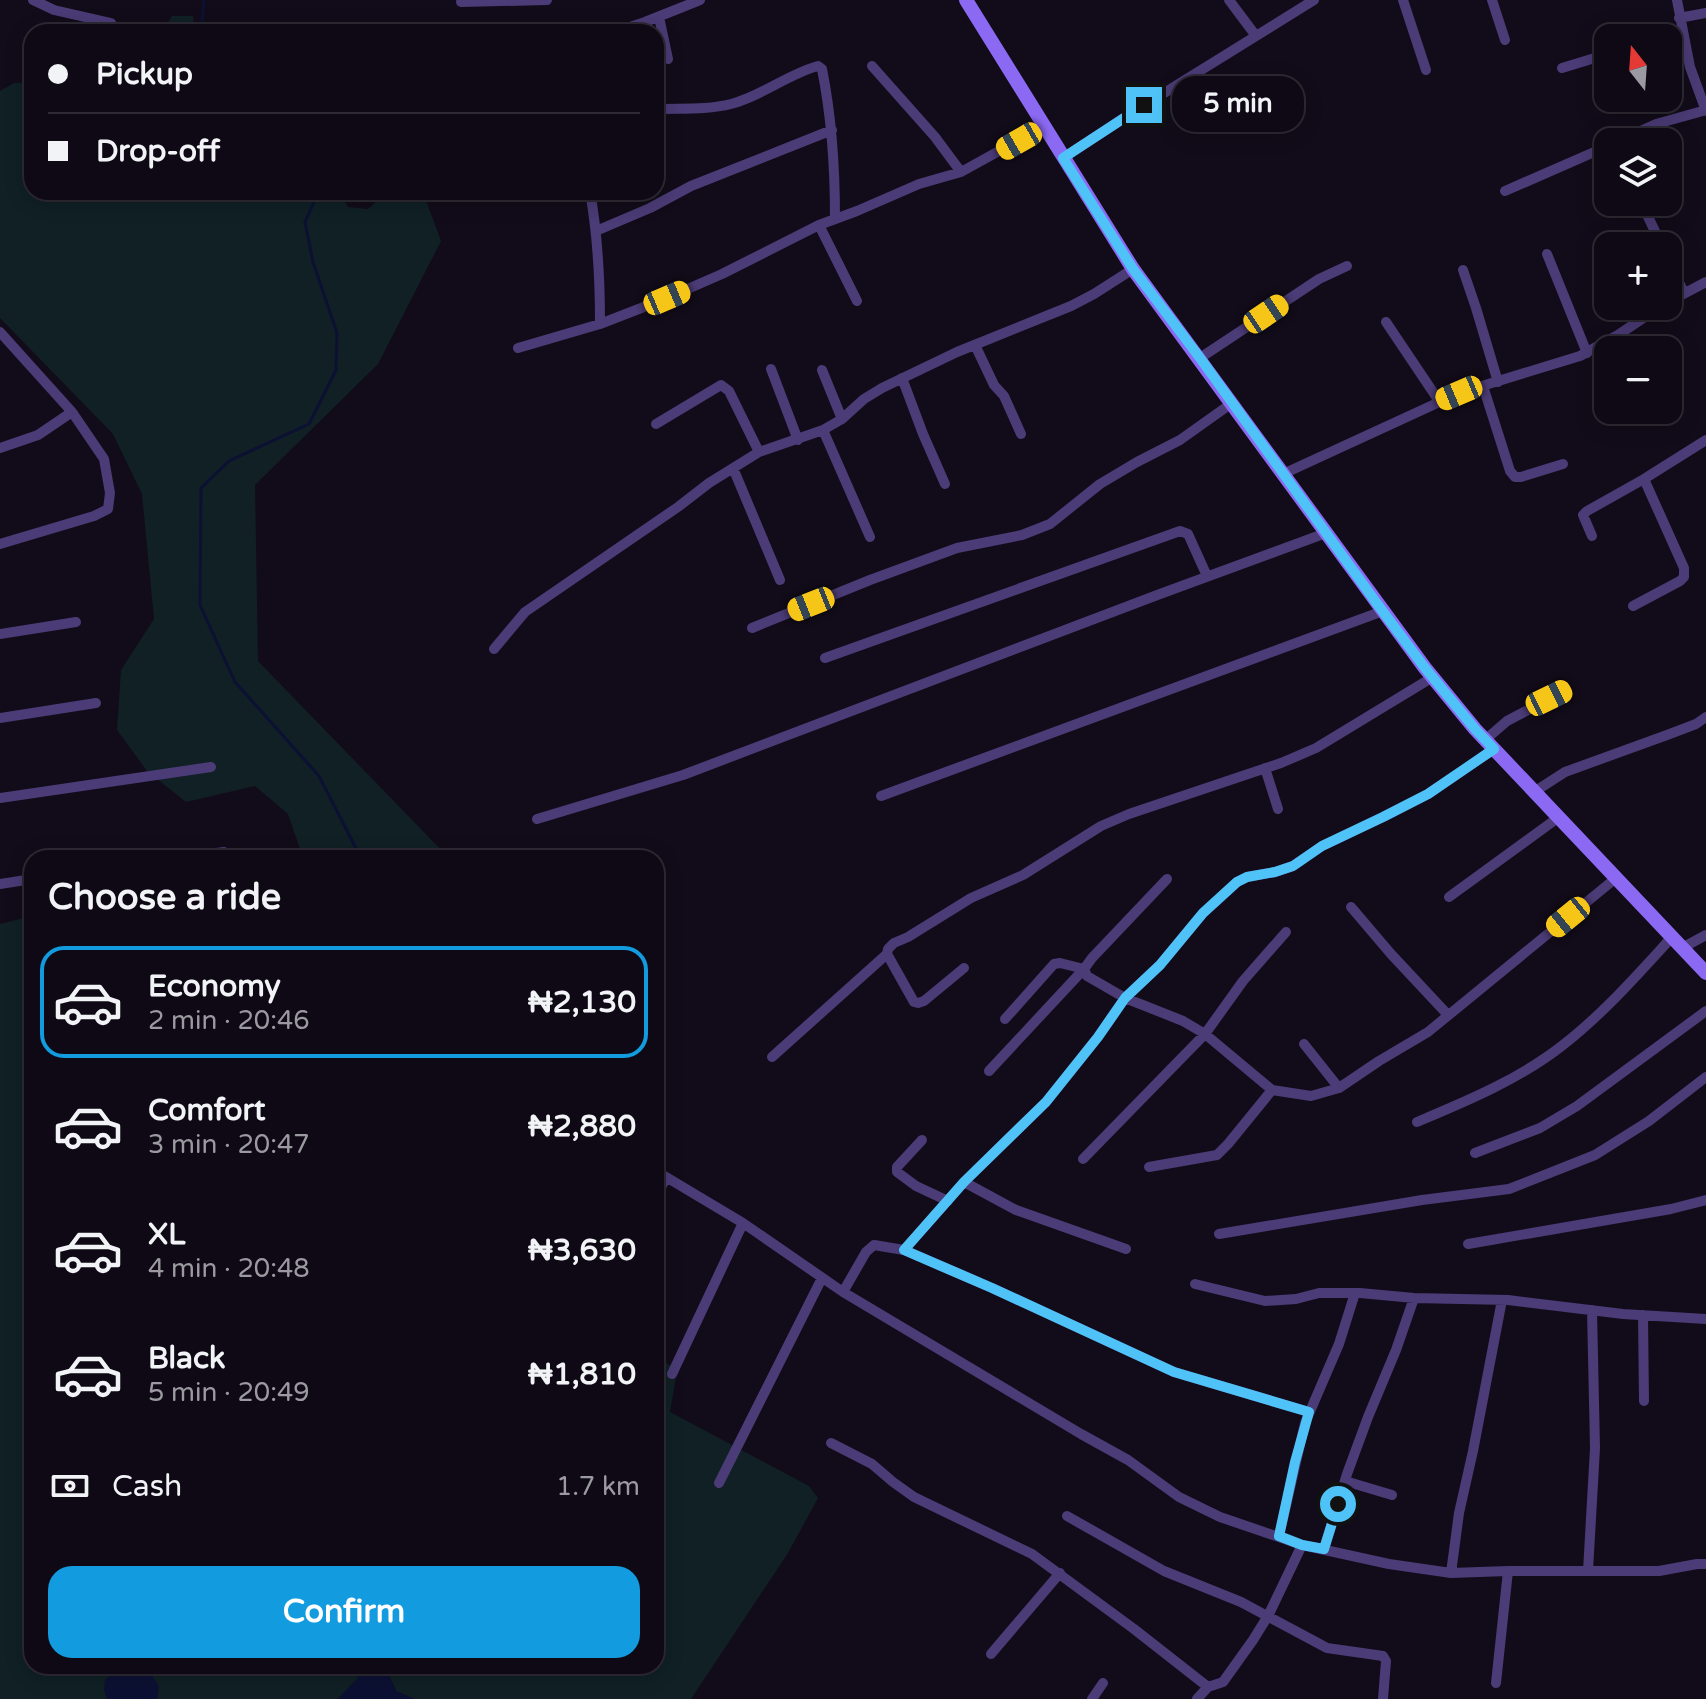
<!DOCTYPE html>
<meta charset="utf-8">
<style>
body{margin:0;font-family:"Varela Round",sans-serif;background:#1c1722;color:#f1f3f6;height:100vh;display:flex;flex-direction:column;font-size:30px;white-space:nowrap}
*{box-sizing:border-box;margin:0}
p{font-size:26px;color:#9b9aa0}
.icon{flex:none;width:44px;height:44px;fill:none;stroke:currentColor;stroke-width:2;stroke-linecap:round;stroke-linejoin:round}
.map{position:relative;flex:1;overflow:hidden}
.side{position:absolute;left:24px;top:850px;width:640px;height:824px;display:flex;flex-direction:column;background:#0e0914;border-radius:24px;box-shadow:0 4px 20px #0003,0 0 0 2px #2e2a34}
.side>*{flex:none}
.guide{position:absolute;left:24px;top:24px;width:640px;height:176px;border-radius:24px;box-shadow:0 4px 20px #0003,0 0 0 2px #2e2a34;display:grid;align-content:center;height:176px;padding:0 24px;background:#0e0914}
.needle{width:52px;rotate:343deg}
.tools{position:absolute;left:1594px;top:24px;display:grid;gap:16px}
.tools a{display:grid;place-items:center;width:88px;height:88px;border-radius:16px;background:#0e0914;box-shadow:0 4px 20px #0003,0 0 0 2px #2e2a34;font-size:40px}
.end{position:absolute;width:36px;height:36px;margin:-18px;border:10px solid #4fc3f7;background:#111;box-shadow:0 0 0 4px #111}
.from{border-radius:50%}
.bubble{position:absolute;height:56px;border-radius:24px;background:#0e0914;box-shadow:0 4px 20px #0003,0 0 0 2px #2e2a34;font-size:26px;font-weight:700;line-height:56px;text-align:center}
.car{position:absolute;width:24px;height:48px;margin:-24px -12px;border-radius:10px;box-shadow:0 0 6px 2px #0007;background:linear-gradient(#f5c518 24%,#345 0 40%,#f5c518 0 76%,#345 0 86%,#f5c518 0)}
.guide b{display:flex;align-items:center;gap:28px;height:76px;font-size:30px}
.guide b+b{border-top:2px solid #2e2a34}
.guide i{width:20px;height:20px;background:#f1f3f6}
ul{padding:0;list-style:none}
li{display:flex;align-items:center;gap:24px;height:112px;margin:0 16px 12px;padding:0 8px;border:4px solid transparent;border-radius:24px}
li div{flex:1}
li b{display:block;font-size:30px}
li em{font-style:normal;font-weight:700}
li.selected{border-color:#129bde}
li>.icon{width:72px;height:72px;stroke-width:1.5}
h2{padding:0 24px;font-size:36px;line-height:96px}
.pay{display:flex;align-items:center;gap:20px;height:88px;padding:0 24px;font-size:30px}
.pay p{margin-inline-start:auto}
.action{display:flex;gap:16px;margin-top:auto;padding:16px 24px}
.action a{flex:1;height:92px;border-radius:24px;background:#129bde;color:#fff;font-size:32px;font-weight:700;line-height:92px;text-align:center}
.map>svg:first-child{display:block}
</style>
<div class="map">
<svg width="1706" height="1699" viewBox="0 0 1706 1699">
<rect width="100%" height="100%" fill="#120c1a"/>
<path fill="#102024" d="M172,16H193L194,32H162Z
M14,83H32V192H339L348,207L368,209L387,192H423L441,241L378,364L255,485L258,661L449,858H303L288,814L255,786L186,802L147,771L117,730L121,670L154,619L142,494L113,434L0,318V91Z
M32,916V1666H129L118,1670L104,1689L107,1699H0V924Z
M656,1356L677,1370L670,1412L809,1486L818,1498L788,1553L691,1699H414L396,1691L385,1666H656Z
M139,1666H354L356,1667L358,1678L338,1699H157L158,1686L146,1668Z"/>
<path fill="#0c1134" d="M129,1666L146,1667L159,1686L157,1699H107L104,1689L105,1680L118,1670Z
M354,1666H385L396,1691L414,1699H338L358,1678L356,1668Z"/>
<g fill="none" stroke-linecap="round" stroke-linejoin="round">
<path stroke="#0c1134" stroke-width="3" d="M201,32L204,0
M314,192V202L305,222L313,262L337,333L336,370L309,424L229,461L201,488L200,605L235,682L319,776L361,858"/>
<path stroke="#4b3b76" stroke-width="10" d="M33,0L54,10L111,23
M1229,0L1256,36
M1403,0L1426,70
M1492,0L1505,40
M1677,0L1690,67L1706,111
M461,2L547,0
M659,17L668,59
M1679,18L1706,13
M615,32L645,22L700,0
M1662,38L1682,32
M872,66L935,137L961,172
M1562,68L1608,54
M656,109C681,108 707,110 731,104C762,96 788,74 818,66L822,69C832,119 835,167 835,218
M1616,142L1656,124L1706,110
M1063,158L1127,116L1314,0
M1505,191L1608,146
M590,192C598,236 600,280 600,324
M1641,202L1662,246
M819,225L857,301
M596,231L650,208L691,186L832,130
M1547,254L1587,353
M1668,259L1684,293
M1463,270L1476,308L1498,382
M1668,302L1706,282
M1386,322L1439,401
M0,332L72,412L104,459L110,493L108,509L94,516L0,544
M975,345L994,385L1004,396L1021,434
M518,348L600,324L667,298L722,274L819,225L857,211L919,184L961,172L1044,126
M1200,358L1319,279L1347,266
M771,369L798,440
M822,370L842,419
M902,378L923,434L945,484
M1483,386L1510,471L1515,477H1521L1563,464
M656,424L721,385L729,391L759,452
M823,430L870,537
M0,448L38,435L72,412
M733,468L780,580
M1283,474L1459,393L1580,356L1618,335L1661,306
M1592,536L1583,515L1587,511L1644,479L1706,440
M1633,606L1680,581L1684,577V568L1644,479
M752,628L870,580L957,548L1022,535L1050,524L1100,484L1137,462L1180,440L1232,403
M0,634L76,622
M494,649L525,612L678,507L709,483L759,452L823,430L842,419L864,399L882,388L957,352L1071,306L1094,294L1133,269
M825,658L1180,531L1188,534L1207,576
M0,718L96,703
M1485,740L1507,721L1564,691
M1265,768L1278,809
M1534,792L1565,772L1667,735L1696,724L1706,717
M881,796L1383,611
M0,798L211,767
M537,819L683,775L1160,594L1326,533
M180,858L224,852
M1167,879L1092,958L1084,969L1087,976L1125,998L1183,1021L1205,1034L1272,1090L1311,1096L1339,1088L1379,1061L1428,1032L1616,878
M0,884L32,879
M1449,897L1559,817
M1351,907L1391,954L1448,1015
M1682,948L1706,935
M964,968L924,1001L918,1003L914,1002L887,954L888,949L894,943L908,937L971,898L1023,875L1101,826L1129,814L1281,763L1316,748L1433,677
M1304,1044L1339,1088
M772,1057L887,954
M989,1071L1084,969L1060,963L1054,964L1005,1019
M1417,1122C1467,1101 1520,1079 1563,1045C1603,1014 1638,974 1672,937
M922,1140L897,1167V1172L916,1186L948,1201
M1475,1153L1540,1128L1577,1106L1706,1011
M1083,1159L1205,1034L1243,981L1286,932
M1149,1167L1217,1155L1228,1144L1272,1090
M656,1171L743,1223L843,1292L1081,1434L1128,1460L1179,1497L1220,1517L1302,1545L1389,1564L1451,1573L1508,1571H1659L1697,1564H1706
M964,1182L1016,1210L1126,1249
M656,1196L666,1178
M1219,1234L1422,1200L1509,1189L1595,1155L1649,1121L1706,1077
M1468,1244L1671,1209L1706,1200
M904,1250L992,1288L1174,1372L1309,1412
M1195,1284L1265,1301L1296,1299L1319,1293H1360L1414,1298L1508,1300L1623,1314L1706,1319
M843,1292L866,1252L874,1245L904,1250L964,1182L1046,1102L1098,1037L1125,998L1160,965L1203,913L1237,882L1247,877L1275,872L1293,866L1322,846L1383,817L1428,794L1494,749
M1643,1315L1644,1401
M672,1374L743,1223
M831,1443L872,1464L893,1482L914,1497L1032,1554L1134,1629L1208,1687
M1345,1481L1392,1495
M719,1483L822,1278
M1067,1516L1164,1571L1241,1602L1327,1648L1383,1656L1386,1661L1383,1699
M1279,1536L1305,1423L1339,1344L1355,1293
M1324,1549L1347,1474L1368,1417L1396,1350L1414,1298
M1588,1571L1595,1448L1592,1310
M1451,1573L1459,1513L1473,1451L1502,1300
M991,1654L1060,1573
M1496,1683L1508,1571
M1092,1699L1103,1683
M1197,1699L1208,1687L1223,1682L1253,1640L1268,1616L1302,1545"/>
<path stroke="#8c69f3" stroke-width="14" d="M966,0L1133,269L1425,668L1475,729L1706,973"/>
</g>
<g fill="none" stroke-linecap="round" stroke-linejoin="round">
<path stroke="#4fc3f7" stroke-width="10" d="M1144,105L1063,158L1133,269L1200,358L1378,605L1425,668L1475,729L1494,749L1428,794L1383,817L1322,846L1293,866L1275,872L1247,877L1237,882L1203,913L1160,965L1125,998L1098,1037L1046,1102L964,1182L904,1250L992,1288L1174,1372L1309,1412L1295,1462L1279,1536L1302,1545L1324,1549L1338,1504"/>
</g>
</svg>
<div class="tools">
<a><svg class="needle" viewBox="-14 -14 28 28"><path d="M0-13l5 13h-10z" fill="#e53935"/><path d="M0 13l5-13h-10z" fill="#9b9aa0"/></svg></a>
<a><svg class="icon" aria-label="layers" viewBox="0 0 24 24"><path d="M12 4l9 5-9 5-9-5zM3 14l9 5 9-5"/></svg></a>
<a>+</a>
<a>−</a>
</div>
<i class="end from" style="left:1338px;top:1504px"></i>
<i class="end" style="left:1144px;top:105px"></i>
<div class="bubble" style="left:1172px;top:76px;width:132px">5 min</div>
<i class="car" style="left:1019px;top:141px;rotate:240deg"></i>
<i class="car" style="left:667px;top:298px;rotate:67deg"></i>
<i class="car" style="left:1266px;top:314px;rotate:56deg"></i>
<i class="car" style="left:1459px;top:393px;rotate:247deg"></i>
<i class="car" style="left:811px;top:604px;rotate:248deg"></i>
<i class="car" style="left:1549px;top:698px;rotate:64deg"></i>
<i class="car" style="left:1568px;top:917px;rotate:231deg"></i>
<div class="guide">
<b><i class="from"></i>Pickup</b>
<b><i></i>Drop-off</b>
</div>
<section class="side">
<h2>Choose a ride</h2>
<ul>
<li class="selected"><svg class="icon" aria-label="car" viewBox="0 0 24 24"><path d="M5 17H2v-5l4-1 3-4h7l3 4 3 1v5h-3M9 17h6M6 11h13"/><circle cx="7" cy="17" r="2"/><circle cx="17" cy="17" r="2"/></svg><div><b>Economy</b><p>2 min · 20:46</p></div><em>₦2,130</em></li>
<li><svg class="icon" aria-label="car" viewBox="0 0 24 24"><path d="M5 17H2v-5l4-1 3-4h7l3 4 3 1v5h-3M9 17h6M6 11h13"/><circle cx="7" cy="17" r="2"/><circle cx="17" cy="17" r="2"/></svg><div><b>Comfort</b><p>3 min · 20:47</p></div><em>₦2,880</em></li>
<li><svg class="icon" aria-label="car" viewBox="0 0 24 24"><path d="M5 17H2v-5l4-1 3-4h7l3 4 3 1v5h-3M9 17h6M6 11h13"/><circle cx="7" cy="17" r="2"/><circle cx="17" cy="17" r="2"/></svg><div><b>XL</b><p>4 min · 20:48</p></div><em>₦3,630</em></li>
<li><svg class="icon" aria-label="car" viewBox="0 0 24 24"><path d="M5 17H2v-5l4-1 3-4h7l3 4 3 1v5h-3M9 17h6M6 11h13"/><circle cx="7" cy="17" r="2"/><circle cx="17" cy="17" r="2"/></svg><div><b>Black</b><p>5 min · 20:49</p></div><em>₦1,810</em></li>
</ul>
<div class="pay"><svg class="icon" aria-label="cash" viewBox="0 0 24 24"><path d="M3 7h18v10H3z"/><circle cx="12" cy="12" r="2"/></svg>Cash<p>1.7 km</p></div>
<div class="action"><a>Confirm</a></div>
</section>
</div>
